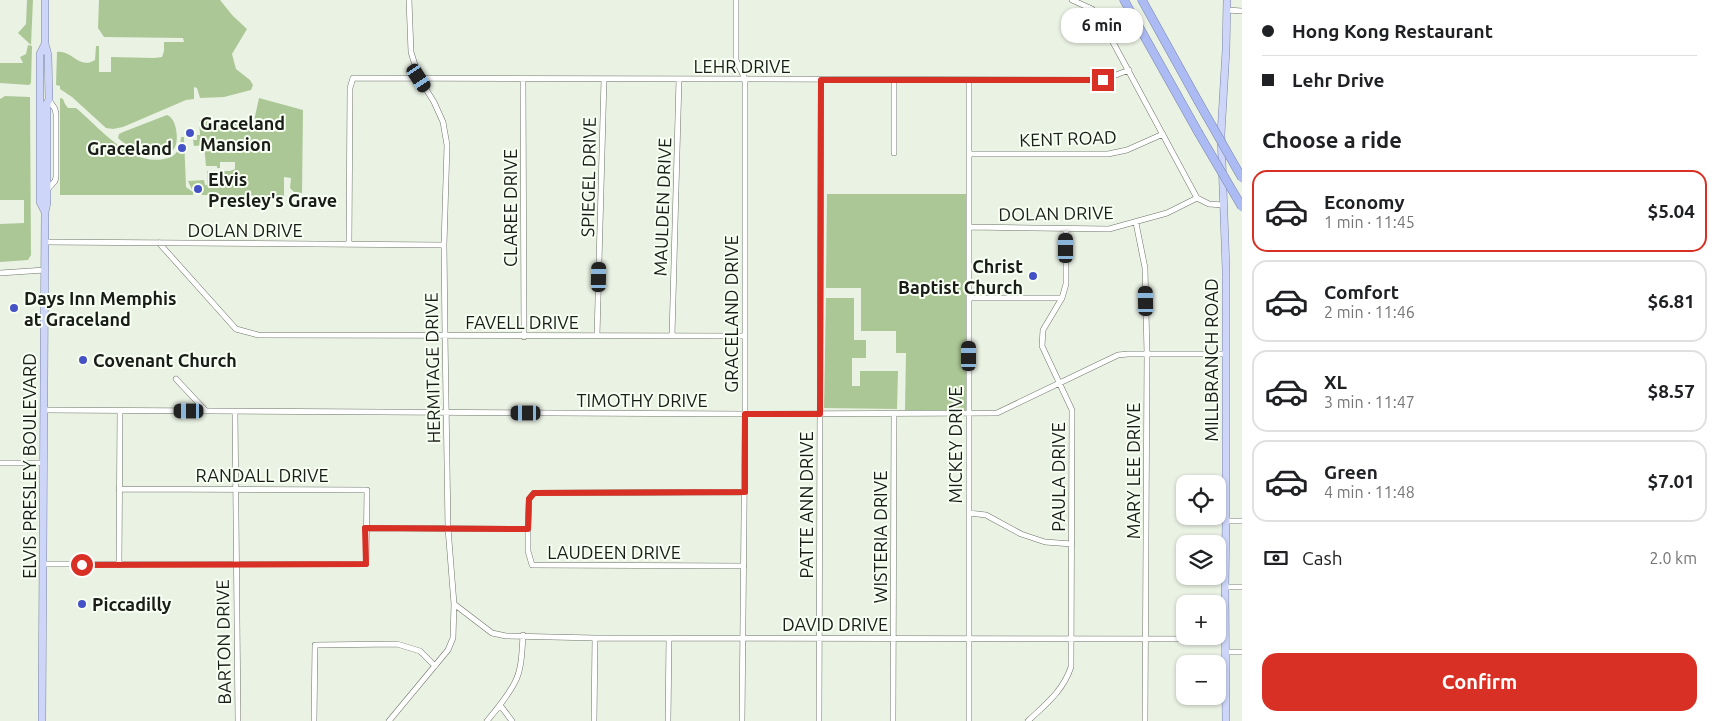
<!DOCTYPE html>
<meta charset="utf-8">
<style>
body{margin:0;font-family:Ubuntu,sans-serif;background:#f6f6f6;color:#202124;height:100vh;display:flex;flex-direction:column;font-size:19px;white-space:nowrap}
*{box-sizing:border-box;margin:0}
p{font-size:16px;color:#757577}
.icon{flex:none;width:28px;height:28px;fill:none;stroke:currentColor;stroke-width:2;stroke-linecap:round;stroke-linejoin:round}
.map{position:relative;flex:1;overflow:hidden}
.drawer{display:flex;flex-direction:column;background:#fff;width:475px}
.drawer>*{flex:none}
.hud{display:grid;align-content:center;height:110px;padding:0 20px;background:#fff}
.fabs{position:absolute;left:1176px;top:475px;display:grid;gap:10px}
.fabs a{display:grid;place-items:center;width:50px;height:50px;border-radius:10px;background:#fff;box-shadow:0 1px 4px #0004;font-size:25px}
.end{position:absolute;width:22px;height:22px;margin:-11px;border:6px solid #d93025;background:#fff;box-shadow:0 0 0 2px #fff}
.from{border-radius:50%}
.bubble{position:absolute;height:35px;border-radius:15px;background:#fff;box-shadow:0 1px 4px #0004;font-size:16px;font-weight:700;line-height:35px;text-align:center}
.car{position:absolute;width:15px;height:30px;margin:-15px -8px;border-radius:6px;box-shadow:0 0 4px 1px #0007;background:linear-gradient(#222 24%,#8ab4d8 0 40%,#222 0 76%,#8ab4d8 0 86%,#222 0)}
.hud b{display:flex;align-items:center;gap:18px;height:48px;font-size:19px}
.hud b+b{border-top:1px solid #e0e0e0}
.hud i{width:12px;height:12px;background:#202124}
ul{padding:0;list-style:none}
li{display:flex;align-items:center;gap:15px;height:82px;margin:0 10px 8px;padding:0 10px;border:2px solid #e0e0e0;border-radius:15px}
li div{flex:1}
li b{display:block;font-size:19px}
li em{font-style:normal;font-weight:700}
li.on{border-color:#d93025}
li>.icon{width:45px;height:45px;stroke-width:1.5}
h2{padding:0 20px;font-size:22px;line-height:60px}
.pay{display:flex;align-items:center;gap:12px;height:55px;padding:0 20px;font-size:19px}
.pay p{margin-inline-start:auto}
.cta{display:flex;gap:10px;margin-top:auto;padding:10px 20px}
.cta a{flex:1;height:58px;border-radius:15px;background:#d93025;color:#fff;font-size:20px;font-weight:700;line-height:58px;text-align:center}
main{display:flex;flex:1;min-height:0}
.map>svg:first-child{display:block}
</style>
<main>
<div class="map">
<svg width="1242" height="721" viewBox="0 0 1242 721">
<rect width="100%" height="100%" fill="#eaf2e4"/>
<path fill="#acc796" d="M27,0H33L31,45L18,33L26,24Z
M99,0H220L233,16L247,29L232,54L236,69L250,80L253,85L251,90L224,97L200,98L197,88L194,87V99L186,100L123,127L113,129L106,128L72,97L60,89V86L56,85L57,52C73,50 78,70 95,60L96,46H99V72H111V57L154,58L162,57L164,51V42H184L183,38L104,37L98,28Z
M28,45L32,46L31,83L29,85L0,83V63H23L20,57L26,54Z
M5,96L30,97L31,255L28,260L0,262V224L24,223V200H0V99Z
M60,98L63,99L65,104L68,108H76C100,128 130,166 164,159C177,157 180,149 181,137H184L186,187L193,192L188,181L204,180L205,185H207V171H230L235,169V162H220V168H217V166H206L204,145L194,146L193,140H197V135H200L199,120L212,119V125H234V123L254,121L259,98L303,110L302,193L294,192L290,188L291,178L284,177V196L202,195L200,192H193V195H60Z
M167,115C177,118 180,143 173,150C158,164 130,149 118,138L119,134L123,132Z
M827,194H967L966,410H905L906,353H896V331H861V288H826Z
M826,298H854V340H866V358H852V386H860V371H898L897,409L824,408Z"/>
<g fill="none" stroke-linecap="round" stroke-linejoin="round">
<defs>
<path id="minor" d="M736,0V60L745,79V414L742,721
M1072,0L1092,9L1101,20L1197,198L1209,204L1223,205
M1227,10L1242,11
M523,79L524,337
M894,153V80
M970,154H1108L1127,150L1163,134
M47,190L55,181L56,177V114L55,109L49,100
M1136,223L1145,268L1147,354L1145,721
M970,227L1109,229L1167,213L1197,198
M45,242L444,245
M159,243L236,329L258,335L744,336
M349,244L350,88L353,78L1103,80L1129,70
M0,273L45,270
M969,298H1062
M597,336L604,79
M672,336L679,79
M176,379L206,411
M45,410L745,414L997,413L1118,355L1128,354H1226
M235,412L238,721
M0,463H44
M969,513L986,515L1021,534L1045,542L1072,544
M1226,521H1242
M365,528L528,529
M44,564H366L367,490L119,489
M119,565L120,411
M744,566L532,565L528,551V529L529,499L534,493L745,492
M1225,587H1242
M454,604L492,633L506,636L595,638L1226,639
M1226,652H1242
M500,705L512,721
M314,721L315,645L397,644L420,651L435,666
M389,721L448,650L453,638L454,604L448,528L445,335L444,245L447,145L443,122L434,102L419,78L411,52L409,0
M487,721C497,709 508,696 515,682C522,669 522,650 523,635
M594,721L595,638
M668,721L669,638
M819,721L821,80
M893,721L894,414
M969,721V80
M1028,721C1046,704 1063,691 1071,667L1072,410L1042,346L1043,330L1062,298L1066,284V229"/>
<path id="major" d="M45,212L40,202V54L45,44
M42,721L45,212L47,203V103L49,100L48,55L45,44V0
M1226,721L1225,587L1226,521V269L1221,134L1226,50L1227,0"/>
<path id="highway" d="M1124,0L1198,132
M1142,0L1198,101"/>
</defs>
<use href="#minor" stroke="#6d7468" stroke-width="6"/>
<use href="#major" stroke="#7983a6" stroke-width="8"/>
<use href="#highway" stroke="#7983a6" stroke-width="9"/>
<use href="#minor" stroke="#fff" stroke-width="5"/>
<use href="#major" stroke="#cdd6f8" stroke-width="7"/>
<use href="#highway" stroke="#acbbf3" stroke-width="8"/>
<defs>
<path id="highway-bridge" d="M1198,101L1242,178
M1198,132L1242,207"/>
</defs>
<use href="#highway-bridge" stroke="#7983a6" stroke-width="9" stroke-linecap="butt"/>
<use href="#highway-bridge" stroke="#acbbf3" stroke-width="8"/>
</g>
<g fill="none" stroke-linecap="round" stroke-linejoin="round">
<path stroke="#d93025" stroke-width="6" d="M82,565L366,564L365,528L528,529L529,499L534,493L745,492V414H820L821,80H1103"/>
</g>
<g fill="#4452c6" stroke="#f8fff3" stroke-width="2">
<circle cx="190" cy="133" r="5"/>
<circle cx="182" cy="148" r="5"/>
<circle cx="198" cy="189" r="5"/>
<circle cx="1033" cy="276" r="5"/>
<circle cx="14" cy="308" r="5"/>
<circle cx="83" cy="360" r="5"/>
<circle cx="82" cy="604" r="5"/>
</g>
<g text-anchor="middle" dominant-baseline="central" stroke-width="4" stroke-linejoin="round" paint-order="stroke">
<g font-size="18" fill="#191c17" stroke="#f8fff3">
<text x="742" y="66">LEHR DRIVE</text>
<text transform="translate(1068 138) rotate(-2)">KENT ROAD</text>
<text transform="translate(588 177) rotate(-89)">SPIEGEL DRIVE</text>
<text transform="translate(662 207) rotate(-88)">MAULDEN DRIVE</text>
<text transform="translate(510 208) rotate(-90)">CLAREE DRIVE</text>
<text transform="translate(1056 213) rotate(-1)">DOLAN DRIVE</text>
<text x="245" y="230">DOLAN DRIVE</text>
<text transform="translate(731 314) rotate(-90)">GRACELAND DRIVE</text>
<text x="522" y="322">FAVELL DRIVE</text>
<text transform="translate(1211 360) rotate(-90)">MILLBRANCH ROAD</text>
<text transform="translate(432 368) rotate(-91)">HERMITAGE DRIVE</text>
<text x="642" y="400">TIMOTHY DRIVE</text>
<text transform="translate(955 445) rotate(-90)">MICKEY DRIVE</text>
<text transform="translate(29 466) rotate(-90)">ELVIS PRESLEY BOULEVARD</text>
<text transform="translate(1133 471) rotate(-90)">MARY LEE DRIVE</text>
<text x="262" y="475">RANDALL DRIVE</text>
<text transform="translate(1058 477) rotate(-90)">PAULA DRIVE</text>
<text transform="translate(806 505) rotate(-90)">PATTE ANN DRIVE</text>
<text transform="translate(880 537) rotate(-90)">WISTERIA DRIVE</text>
<text x="614" y="552">LAUDEEN DRIVE</text>
<text x="835" y="624">DAVID DRIVE</text>
<text transform="translate(223 642) rotate(-91)">BARTON DRIVE</text>
</g>
<g font-size="18" font-weight="bold" fill="#191c17" stroke="#f8fff3" text-anchor="start">
<text x="200" y="123">Graceland<tspan x="200" dy="21">Mansion</tspan></text>
<text x="172" y="148" text-anchor="end">Graceland</text>
<text x="208" y="179">Elvis<tspan x="208" dy="21">Presley's Grave</tspan></text>
<text x="1023" y="266" text-anchor="end">Christ<tspan x="1023" dy="21">Baptist Church</tspan></text>
<text x="24" y="298">Days Inn Memphis<tspan x="24" dy="21">at Graceland</tspan></text>
<text x="93" y="360">Covenant Church</text>
<text x="92" y="604">Piccadilly</text>
</g>
</g>
</svg>
<div class="fabs">
<a><svg class="icon" aria-label="locate" viewBox="0 0 24 24"><circle cx="12" cy="12" r="6"/><path d="M12 2v4M12 18v4M2 12h4M18 12h4"/></svg></a>
<a><svg class="icon" aria-label="layers" viewBox="0 0 24 24"><path d="M12 4l9 5-9 5-9-5zM3 14l9 5 9-5"/></svg></a>
<a>+</a>
<a>−</a>
</div>
<i class="end from" style="left:82px;top:565px"></i>
<i class="end" style="left:1103px;top:80px"></i>
<div class="bubble" style="left:1061px;top:8px;width:82px">6 min</div>
<i class="car" style="left:419px;top:78px;rotate:147deg"></i>
<i class="car" style="left:1066px;top:248px;rotate:0deg"></i>
<i class="car" style="left:599px;top:277px;rotate:1deg"></i>
<i class="car" style="left:1146px;top:301px;rotate:359deg"></i>
<i class="car" style="left:969px;top:356px;rotate:0deg"></i>
<i class="car" style="left:189px;top:411px;rotate:270deg"></i>
<i class="car" style="left:526px;top:413px;rotate:270deg"></i>
</div>
<section class="drawer">
<div class="hud">
<b><i class="from"></i>Hong Kong Restaurant</b>
<b><i></i>Lehr Drive</b>
</div>
<h2>Choose a ride</h2>
<ul>
<li class="on"><svg class="icon" aria-label="car" viewBox="0 0 24 24"><path d="M5 17H2v-5l4-1 3-4h7l3 4 3 1v5h-3M9 17h6M6 11h13"/><circle cx="7" cy="17" r="2"/><circle cx="17" cy="17" r="2"/></svg><div><b>Economy</b><p>1 min · 11:45</p></div><em>$5.04</em></li>
<li><svg class="icon" aria-label="car" viewBox="0 0 24 24"><path d="M5 17H2v-5l4-1 3-4h7l3 4 3 1v5h-3M9 17h6M6 11h13"/><circle cx="7" cy="17" r="2"/><circle cx="17" cy="17" r="2"/></svg><div><b>Comfort</b><p>2 min · 11:46</p></div><em>$6.81</em></li>
<li><svg class="icon" aria-label="car" viewBox="0 0 24 24"><path d="M5 17H2v-5l4-1 3-4h7l3 4 3 1v5h-3M9 17h6M6 11h13"/><circle cx="7" cy="17" r="2"/><circle cx="17" cy="17" r="2"/></svg><div><b>XL</b><p>3 min · 11:47</p></div><em>$8.57</em></li>
<li><svg class="icon" aria-label="car" viewBox="0 0 24 24"><path d="M5 17H2v-5l4-1 3-4h7l3 4 3 1v5h-3M9 17h6M6 11h13"/><circle cx="7" cy="17" r="2"/><circle cx="17" cy="17" r="2"/></svg><div><b>Green</b><p>4 min · 11:48</p></div><em>$7.01</em></li>
</ul>
<div class="pay"><svg class="icon" aria-label="cash" viewBox="0 0 24 24"><path d="M3 7h18v10H3z"/><circle cx="12" cy="12" r="2"/></svg>Cash<p>2.0 km</p></div>
<div class="cta"><a>Confirm</a></div>
</section>
</main>
